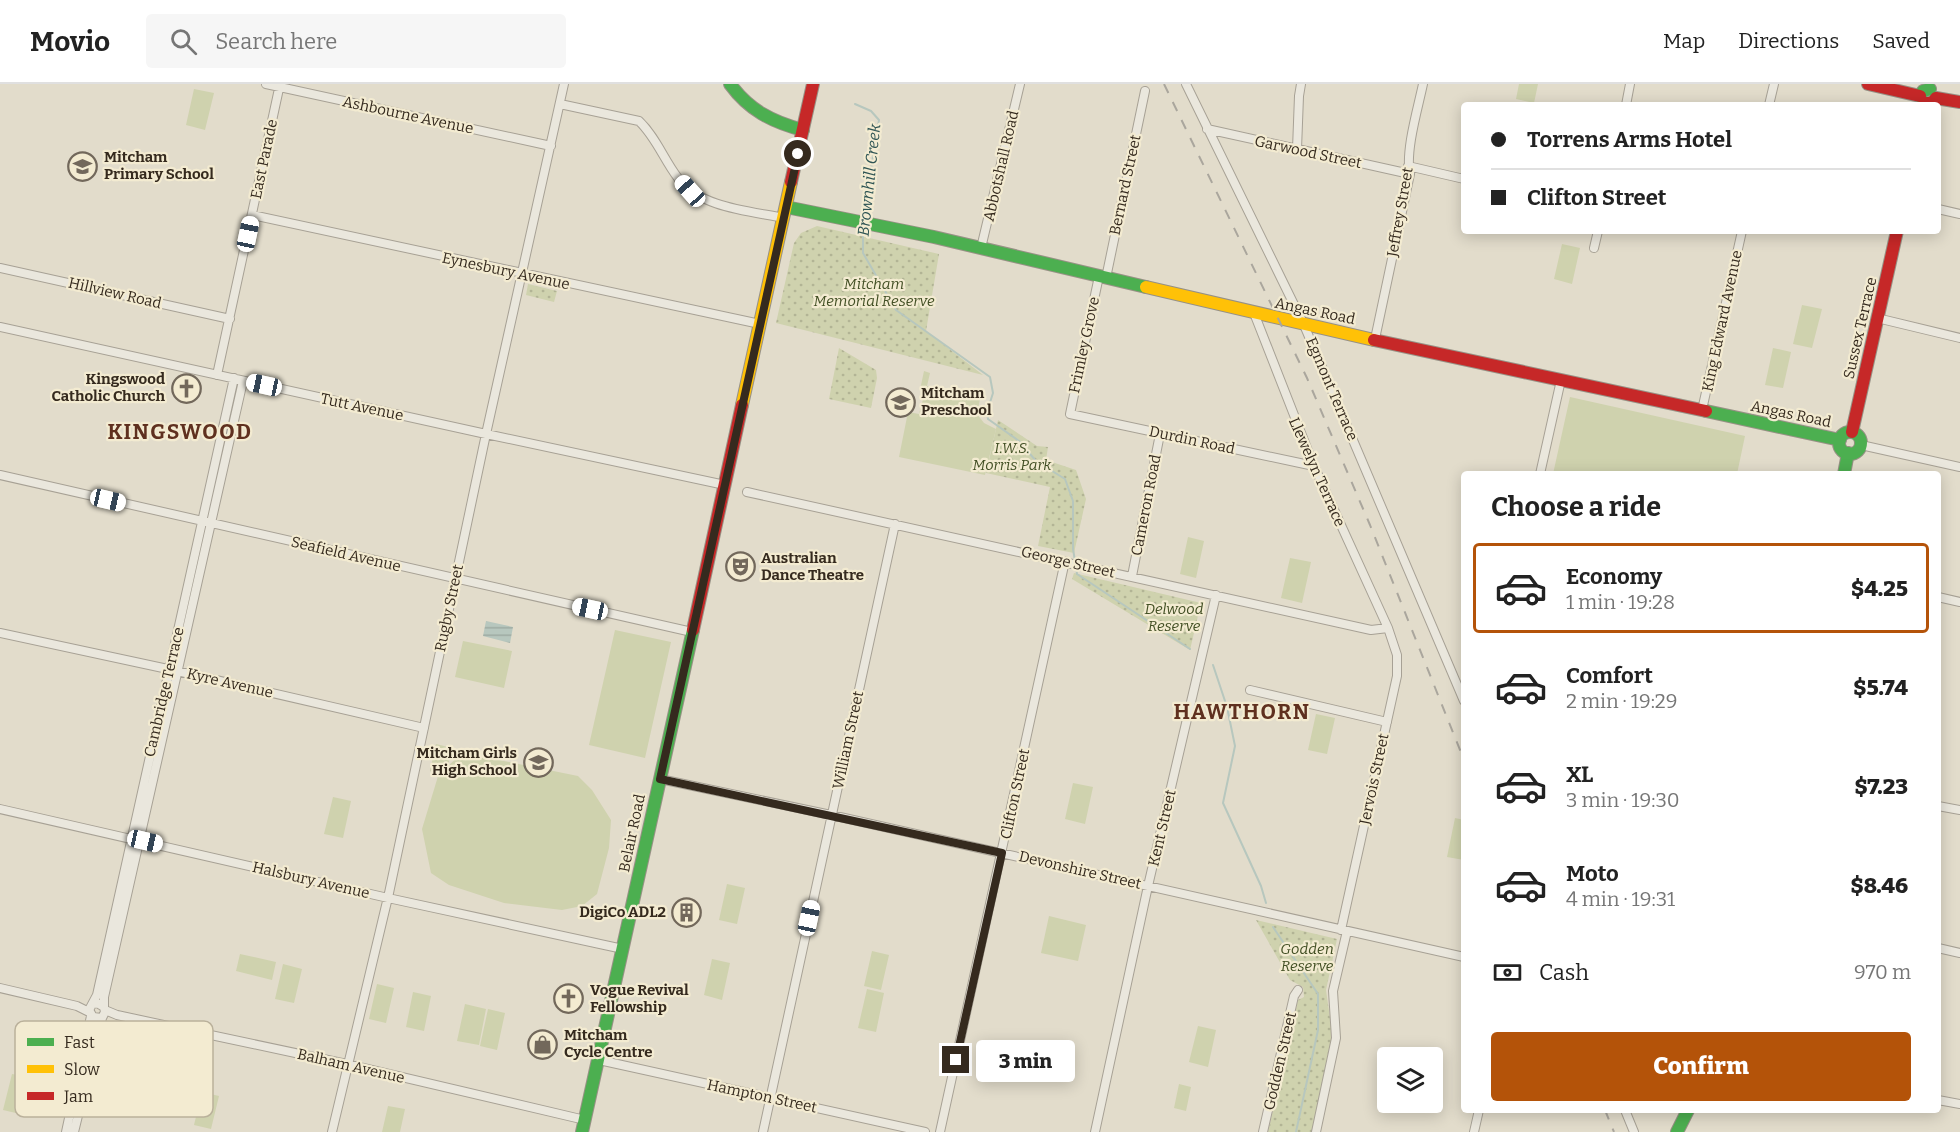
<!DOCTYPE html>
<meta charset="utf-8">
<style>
body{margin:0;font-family:Bitter,serif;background:#f6f6f6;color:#222;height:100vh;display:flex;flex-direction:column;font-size:22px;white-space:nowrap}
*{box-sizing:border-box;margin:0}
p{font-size:20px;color:#767676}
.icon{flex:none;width:33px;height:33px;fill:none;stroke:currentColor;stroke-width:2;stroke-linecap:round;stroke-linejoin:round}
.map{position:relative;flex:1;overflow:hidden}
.sheet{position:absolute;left:1461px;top:387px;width:480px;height:642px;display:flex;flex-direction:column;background:#fff;border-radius:6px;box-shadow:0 3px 15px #0003}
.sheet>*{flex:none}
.banner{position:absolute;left:1461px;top:18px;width:480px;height:132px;border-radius:6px;box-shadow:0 3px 15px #0003;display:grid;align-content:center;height:132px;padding:0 30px;background:#fff}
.tools{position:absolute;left:1377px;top:963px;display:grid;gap:12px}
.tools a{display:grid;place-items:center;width:66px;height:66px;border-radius:6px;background:#fff;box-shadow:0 3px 15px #0003;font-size:30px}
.end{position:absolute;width:27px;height:27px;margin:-14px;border:8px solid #352a1e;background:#fff;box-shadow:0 0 0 3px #fff}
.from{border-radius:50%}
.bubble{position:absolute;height:42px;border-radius:6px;background:#fff;box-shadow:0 3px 15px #0003;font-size:20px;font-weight:800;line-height:42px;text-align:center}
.car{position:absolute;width:18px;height:36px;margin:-18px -9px;border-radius:8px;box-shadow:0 0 4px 2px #0007;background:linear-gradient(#fff 24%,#345 0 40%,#fff 0 76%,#345 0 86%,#fff 0)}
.banner b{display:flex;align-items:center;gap:21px;height:57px;font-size:22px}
.banner b+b{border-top:2px solid #e0e0e0}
.banner i{width:15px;height:15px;background:#222}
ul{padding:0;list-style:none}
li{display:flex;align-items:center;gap:18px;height:90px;margin:0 12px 9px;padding:0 18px;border:3px solid transparent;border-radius:6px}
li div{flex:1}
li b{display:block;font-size:22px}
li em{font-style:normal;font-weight:800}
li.active{border-color:#b45309}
li>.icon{width:54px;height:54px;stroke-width:1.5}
h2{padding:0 30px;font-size:27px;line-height:72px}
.pay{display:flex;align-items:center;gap:15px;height:66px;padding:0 30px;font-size:22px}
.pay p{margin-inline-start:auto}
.action{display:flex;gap:12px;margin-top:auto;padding:12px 30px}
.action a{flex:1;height:69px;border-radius:6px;background:#b45309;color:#fff;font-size:24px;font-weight:800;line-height:69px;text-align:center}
header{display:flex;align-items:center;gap:36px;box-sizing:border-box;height:84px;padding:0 30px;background:#fff;border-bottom:2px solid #e0e0e0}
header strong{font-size:28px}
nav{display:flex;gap:33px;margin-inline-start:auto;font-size:21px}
.search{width:420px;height:54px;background:#f6f6f6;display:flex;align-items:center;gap:15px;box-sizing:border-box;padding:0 21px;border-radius:6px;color:#767676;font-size:22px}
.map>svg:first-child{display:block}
</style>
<header>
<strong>Movio</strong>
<div class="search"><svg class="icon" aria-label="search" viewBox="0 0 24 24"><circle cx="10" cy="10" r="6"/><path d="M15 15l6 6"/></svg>Search here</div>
<nav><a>Map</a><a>Directions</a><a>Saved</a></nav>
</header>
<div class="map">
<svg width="1960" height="1048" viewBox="0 0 1960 1048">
<defs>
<pattern id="grass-dots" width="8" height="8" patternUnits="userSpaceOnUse" patternTransform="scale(1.5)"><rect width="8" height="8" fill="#cfd2ae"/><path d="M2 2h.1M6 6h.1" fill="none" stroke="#b2b495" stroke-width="1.8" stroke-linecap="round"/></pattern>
<pattern id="water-rules" width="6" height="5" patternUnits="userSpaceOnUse" patternTransform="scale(1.5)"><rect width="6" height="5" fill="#b7c7be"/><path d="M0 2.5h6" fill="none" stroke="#9eaba3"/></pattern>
</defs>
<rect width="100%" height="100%" fill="#e2dccb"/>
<path fill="url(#grass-dots)" d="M817,142L939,170L926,247L983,291L776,239L794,159L801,149Z
M528,200L557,207L554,218L526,211Z
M839,264L876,286L877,294L871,324L829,315Z
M998,336L1037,362L1048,363L1046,376L1076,386L1086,415L1074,469L1038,462L1050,403L986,389Z
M1074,489L1201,519L1190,566L1072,495Z
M1256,836L1337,855L1326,906L1333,955L1312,1048H1268L1298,916L1304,913L1303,903L1290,896Z"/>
<path fill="#cfd2ae" d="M1519,0H1538L1534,19L1516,15Z
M194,5L214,9L205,46L186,41Z
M1562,160L1580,164L1572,200L1554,195Z
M1802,221L1822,225L1812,264L1793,260Z
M1773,264L1791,268L1783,304L1765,301Z
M924,287L930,289L927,302L980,315L977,330L984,339L996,345L985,391L899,373L908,328L919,330L925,308L920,306Z
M1570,313L1745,352L1737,390H1553Z
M1188,453L1204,457L1196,494L1180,490Z
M1290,474L1311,478L1302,519L1281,514Z
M615,546L671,558L645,674L589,661Z
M463,557L512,567L504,604L455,593Z
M1316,630L1335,634L1327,670L1308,666Z
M436,660L452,664L448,682L460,671L499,676L578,692L592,706L611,736L609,764L597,810L582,822L562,826L504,819L449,801L431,789L422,745L439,689L430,687Z
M1073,699L1093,703L1085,740L1065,735Z
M333,713L351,717L343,754L324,750Z
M1455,734L1464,736V776L1447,773Z
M727,800L745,804L737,840L719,836Z
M1049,832L1086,841L1078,877L1041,869Z
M872,867L889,871L881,906L864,902Z
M240,870L276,878L272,896L236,887Z
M712,875L730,879L722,916L704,911Z
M283,880L302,885L294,919L275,915Z
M377,900L394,904L386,939L369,935Z
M867,905L884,909L876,948L858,944Z
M413,908L431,912L424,947L406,943Z
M465,920L486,925L479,961L457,957Z
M488,925L505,929L497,966L480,962Z
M1198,942L1216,946L1208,983L1189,978Z
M12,990L29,993L20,1030L3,1026Z
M1179,1000L1191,1003L1186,1027L1174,1024Z
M202,1008L219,1012L211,1045L194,1041Z
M388,1022L405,1025L400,1048H382Z"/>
<path fill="url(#water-rules)" d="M486,537L513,543L510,559L483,552Z"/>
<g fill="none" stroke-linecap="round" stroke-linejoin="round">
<path stroke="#b7c7be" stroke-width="2" d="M855,20L871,27L879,36L863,134
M863,143V169L896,226L990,293L993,309L987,328L988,335L1019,357L1036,377L1065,395L1073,417V465L1075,477
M1076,483L1077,490L1190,565
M1213,581L1227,623L1235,662L1223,719L1261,802L1266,819
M1273,843L1318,910V946L1296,1048"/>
<defs>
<path id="street" d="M266,0L551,62
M1186,0L1304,241L1464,617
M560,20L639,37C656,53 664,76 678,94C700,124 750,127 784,134
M1626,21L1630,0
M1769,21L1774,0
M1207,45L1410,90
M1297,65L1299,12L1301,0
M1408,82L1464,95
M1938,125L1960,130
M252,131L760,240
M981,164L1020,0
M1594,164L1598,147
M0,184L230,235
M1099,192L1070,330L1314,382
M1106,194L1145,7
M1254,229L1314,382L1388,544L1397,571V592L1341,846
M1877,234L1960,254
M0,243L486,350L725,401
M1375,255L1410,90C1405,67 1418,24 1423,0
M217,291L280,0
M1702,326L1742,147
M1861,361L1960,383
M1540,390L1561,296
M0,391L692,548
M747,408L1371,546L1388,544
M1132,492L1160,350
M1938,513L1960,518
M0,549L177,587L424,644
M1250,606L1387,638
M660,695L831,731L1464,873
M1938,722L1960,726
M0,725L388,814L623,865
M1938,864L1960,869
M0,904L77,922L89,928
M93,920L97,919L104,923L105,928L102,934L93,933L89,926L97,911L234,294
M104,923V913L243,297
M105,926L117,931L342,979L585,1036
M599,976L925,1048
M1938,1016L1960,1020
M1625,1026L1634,1048
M66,1048L91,932
M74,1048L102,934
M332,1048L389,809L486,350L564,0
M763,1048L895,440
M940,1048L1065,477
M1095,1048L1148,802L1216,511
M1263,1048L1294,912L1298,906
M1316,1048L1336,954L1333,907L1347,847
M1474,1048L1479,1026"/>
<path id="fast" d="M730,0C749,26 772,38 803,46
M1920,12L1923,7L1930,5
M786,123L934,153L1146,203
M1706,327L1840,356
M1839 359a11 11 0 1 1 22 0a11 11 0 1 1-22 0Z
M1844,390L1848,369
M582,1048L693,546
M1677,1048L1688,1026"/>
<path id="slow" d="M1146,203L1374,256
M742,321L791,98"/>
<path id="jam" d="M1868,0L1920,12
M1936,14L1960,18
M1925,19H1932L1936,14
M791,98L813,0
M1374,256L1706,327
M1852,348L1897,147
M693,546L742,321"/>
</defs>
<use href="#street" stroke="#a7a195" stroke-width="10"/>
<use href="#fast" stroke="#979185" stroke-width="14"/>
<use href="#slow" stroke="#979185" stroke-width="14"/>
<use href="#jam" stroke="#979185" stroke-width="14"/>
<use href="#street" stroke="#eae7dd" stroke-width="8"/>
<use href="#fast" stroke="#4caf50" stroke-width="12"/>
<use href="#slow" stroke="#ffc107" stroke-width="12"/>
<use href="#jam" stroke="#c62828" stroke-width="12"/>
<path stroke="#aaa69d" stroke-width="2" stroke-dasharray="10 10" stroke-linecap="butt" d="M1164,0L1307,294L1370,441L1464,676
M1605,1026L1614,1048"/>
</g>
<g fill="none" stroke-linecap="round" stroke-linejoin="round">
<path stroke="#352a1e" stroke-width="8" d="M798,70L660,695L1002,769L956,976"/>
</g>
<defs>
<symbol id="school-ring" viewBox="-11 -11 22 22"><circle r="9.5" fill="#f3ebd1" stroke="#72685b" stroke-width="1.5"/><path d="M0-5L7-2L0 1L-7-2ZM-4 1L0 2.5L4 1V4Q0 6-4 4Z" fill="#72685b"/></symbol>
<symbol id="church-ring" viewBox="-11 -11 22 22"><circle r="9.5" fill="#f3ebd1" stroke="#72685b" stroke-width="1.5"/><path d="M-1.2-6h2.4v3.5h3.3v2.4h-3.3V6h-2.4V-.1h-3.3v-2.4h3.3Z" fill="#72685b"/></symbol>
<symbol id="theatre-ring" viewBox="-11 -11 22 22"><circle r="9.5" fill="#f3ebd1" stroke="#72685b" stroke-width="1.5"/><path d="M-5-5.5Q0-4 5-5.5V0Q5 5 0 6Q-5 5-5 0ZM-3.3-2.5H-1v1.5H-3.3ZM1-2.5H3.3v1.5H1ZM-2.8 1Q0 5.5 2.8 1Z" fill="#72685b"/></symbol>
<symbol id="building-ring" viewBox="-11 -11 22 22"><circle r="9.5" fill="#f3ebd1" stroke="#72685b" stroke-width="1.5"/><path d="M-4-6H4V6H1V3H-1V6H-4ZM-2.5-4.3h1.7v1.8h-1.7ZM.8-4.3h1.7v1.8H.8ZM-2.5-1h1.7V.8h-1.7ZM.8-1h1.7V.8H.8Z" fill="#72685b"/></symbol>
<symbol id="shop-ring" viewBox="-11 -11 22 22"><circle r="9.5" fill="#f3ebd1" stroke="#72685b" stroke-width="1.5"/><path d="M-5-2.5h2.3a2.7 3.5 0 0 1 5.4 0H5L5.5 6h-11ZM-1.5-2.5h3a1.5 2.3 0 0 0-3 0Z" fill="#72685b"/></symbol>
</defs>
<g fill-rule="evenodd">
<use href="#school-ring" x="66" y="66" width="33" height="33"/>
<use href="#church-ring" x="170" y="288" width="33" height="33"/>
<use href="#school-ring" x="884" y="302" width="33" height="33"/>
<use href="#theatre-ring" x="724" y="466" width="33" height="33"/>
<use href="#school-ring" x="522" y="662" width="33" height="33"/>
<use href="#building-ring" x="670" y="812" width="33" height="33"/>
<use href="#church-ring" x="552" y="898" width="33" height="33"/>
<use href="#shop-ring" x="526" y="944" width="33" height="33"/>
</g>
<g text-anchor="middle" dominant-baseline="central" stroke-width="4.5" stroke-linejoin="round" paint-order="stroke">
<g font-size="15" fill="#352a1e" stroke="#f3ebd1">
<text transform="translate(408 31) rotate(12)">Ashbourne Avenue</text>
<text transform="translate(1308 68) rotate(12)">Garwood Street</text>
<text transform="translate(264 75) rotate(-78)">East Parade</text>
<text transform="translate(1001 82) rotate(-77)">Abbotshall Road</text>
<text transform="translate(1125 101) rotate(-78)">Bernard Street</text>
<text transform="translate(1400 128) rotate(-80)">Jeffrey Street</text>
<text transform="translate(506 187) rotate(12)">Eynesbury Avenue</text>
<text transform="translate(115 209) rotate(13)">Hillview Road</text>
<text transform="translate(1315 227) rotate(12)">Angas Road</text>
<text transform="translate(1722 237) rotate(-78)">King Edward Avenue</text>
<text transform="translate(1860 244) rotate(-77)">Sussex Terrace</text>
<text transform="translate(1084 261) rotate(-78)">Frimley Grove</text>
<text transform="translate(1332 305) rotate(67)">Egmont Terrace</text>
<text transform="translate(362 323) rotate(12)">Tutt Avenue</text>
<text transform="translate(1791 330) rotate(12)">Angas Road</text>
<text transform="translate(1192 356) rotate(12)">Durdin Road</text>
<text transform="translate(1317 388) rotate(66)">Llewelyn Terrace</text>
<text transform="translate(1146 421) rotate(-79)">Cameron Road</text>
<text transform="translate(346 470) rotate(13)">Seafield Avenue</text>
<text transform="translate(1068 478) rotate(13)">George Street</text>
<text transform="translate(449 524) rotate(-78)">Rugby Street</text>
<text transform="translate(230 599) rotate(13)">Kyre Avenue</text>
<text transform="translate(164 608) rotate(-77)">Cambridge Terrace</text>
<text transform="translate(848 656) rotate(-78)">William Street</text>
<text transform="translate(1374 695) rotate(-78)">Jervois Street</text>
<text transform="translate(1015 710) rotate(-78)">Clifton Street</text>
<text transform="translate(1162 744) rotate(-77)">Kent Street</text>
<text transform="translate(632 749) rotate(-78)">Belair Road</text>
<text transform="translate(1080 786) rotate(13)">Devonshire Street</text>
<text transform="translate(311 796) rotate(13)">Halsbury Avenue</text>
<text transform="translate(1280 977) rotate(-77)">Godden Street</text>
<text transform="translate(351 982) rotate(13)">Balham Avenue</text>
<text transform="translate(762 1012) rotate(12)">Hampton Street</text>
</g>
<g font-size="15" font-weight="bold" fill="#352a1e" stroke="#f3ebd1" text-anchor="start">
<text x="104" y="73">Mitcham<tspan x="104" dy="17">Primary School</tspan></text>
<text x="165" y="295" text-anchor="end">Kingswood<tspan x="165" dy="17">Catholic Church</tspan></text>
<text x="921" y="309">Mitcham<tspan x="921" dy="17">Preschool</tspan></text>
<text x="761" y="474">Australian<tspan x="761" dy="17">Dance Theatre</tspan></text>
<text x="517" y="669" text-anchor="end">Mitcham Girls<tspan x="517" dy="17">High School</tspan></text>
<text x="666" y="828" text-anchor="end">DigiCo ADL2</text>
<text x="590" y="906">Vogue Revival<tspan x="590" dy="17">Fellowship</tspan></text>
<text x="564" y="951">Mitcham<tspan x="564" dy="17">Cycle Centre</tspan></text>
</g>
<g font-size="15" font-style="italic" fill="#435025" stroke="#f3ebd1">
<text x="874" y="200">Mitcham<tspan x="874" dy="17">Memorial Reserve</tspan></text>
<text x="1012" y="364">I.W.S.<tspan x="1012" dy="17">Morris Park</tspan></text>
<text x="1174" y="525">Delwood<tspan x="1174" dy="17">Reserve</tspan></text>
<text x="1307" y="865">Godden<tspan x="1307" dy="17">Reserve</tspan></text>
</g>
<g font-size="16" font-style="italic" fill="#2e5454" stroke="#f3ebd1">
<text transform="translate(869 96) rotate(-84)">Brownhill Creek</text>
</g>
<g font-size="21" font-weight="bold" letter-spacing="1.5" fill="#5f301f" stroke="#f3ebd1">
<text x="180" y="348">KINGSWOOD</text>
<text x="1242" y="628">HAWTHORN</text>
</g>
</g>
<rect x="15" y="937" width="198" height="96" rx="9" fill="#f3ebd1" stroke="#bab19b" stroke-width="1.5"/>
<rect x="27" y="954" width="27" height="8" fill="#4caf50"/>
<rect x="27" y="981" width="27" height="8" fill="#ffc107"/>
<rect x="27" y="1008" width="27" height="8" fill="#c62828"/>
<g font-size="16" fill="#352a1e">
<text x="64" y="964">Fast</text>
<text x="64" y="991">Slow</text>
<text x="64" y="1018">Jam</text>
</g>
</svg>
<div class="tools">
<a><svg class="icon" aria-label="layers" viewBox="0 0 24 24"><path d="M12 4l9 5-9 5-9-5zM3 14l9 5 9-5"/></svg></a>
</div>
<i class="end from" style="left:798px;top:70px"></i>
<i class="end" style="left:956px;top:976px"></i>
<div class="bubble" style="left:976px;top:956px;width:99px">3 min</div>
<i class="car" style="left:690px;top:107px;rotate:318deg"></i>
<i class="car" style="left:248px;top:150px;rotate:12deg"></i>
<i class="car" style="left:264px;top:301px;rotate:282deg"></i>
<i class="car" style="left:108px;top:416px;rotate:103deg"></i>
<i class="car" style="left:590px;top:525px;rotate:282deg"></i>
<i class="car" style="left:145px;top:757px;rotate:103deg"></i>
<i class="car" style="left:809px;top:834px;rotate:12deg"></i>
<div class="banner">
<b><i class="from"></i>Torrens Arms Hotel</b>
<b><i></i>Clifton Street</b>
</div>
<section class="sheet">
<h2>Choose a ride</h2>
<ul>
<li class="active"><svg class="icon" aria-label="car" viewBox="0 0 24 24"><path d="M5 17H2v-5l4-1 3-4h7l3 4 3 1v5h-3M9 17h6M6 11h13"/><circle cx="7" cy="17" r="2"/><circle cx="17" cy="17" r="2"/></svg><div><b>Economy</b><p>1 min · 19:28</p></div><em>$4.25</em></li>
<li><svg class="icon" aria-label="car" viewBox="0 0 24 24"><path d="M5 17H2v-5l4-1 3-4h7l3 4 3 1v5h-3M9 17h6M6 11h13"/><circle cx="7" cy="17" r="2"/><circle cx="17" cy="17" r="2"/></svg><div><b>Comfort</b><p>2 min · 19:29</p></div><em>$5.74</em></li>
<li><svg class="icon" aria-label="car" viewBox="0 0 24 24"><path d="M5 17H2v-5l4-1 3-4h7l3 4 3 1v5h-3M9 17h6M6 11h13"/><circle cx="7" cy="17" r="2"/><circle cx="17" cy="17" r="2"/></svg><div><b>XL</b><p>3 min · 19:30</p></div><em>$7.23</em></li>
<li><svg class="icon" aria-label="car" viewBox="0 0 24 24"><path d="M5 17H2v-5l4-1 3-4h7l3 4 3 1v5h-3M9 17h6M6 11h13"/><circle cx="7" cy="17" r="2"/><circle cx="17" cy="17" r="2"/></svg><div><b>Moto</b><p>4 min · 19:31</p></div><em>$8.46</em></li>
</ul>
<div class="pay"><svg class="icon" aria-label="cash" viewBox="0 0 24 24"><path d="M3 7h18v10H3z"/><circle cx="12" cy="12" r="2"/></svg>Cash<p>970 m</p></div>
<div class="action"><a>Confirm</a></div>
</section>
</div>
